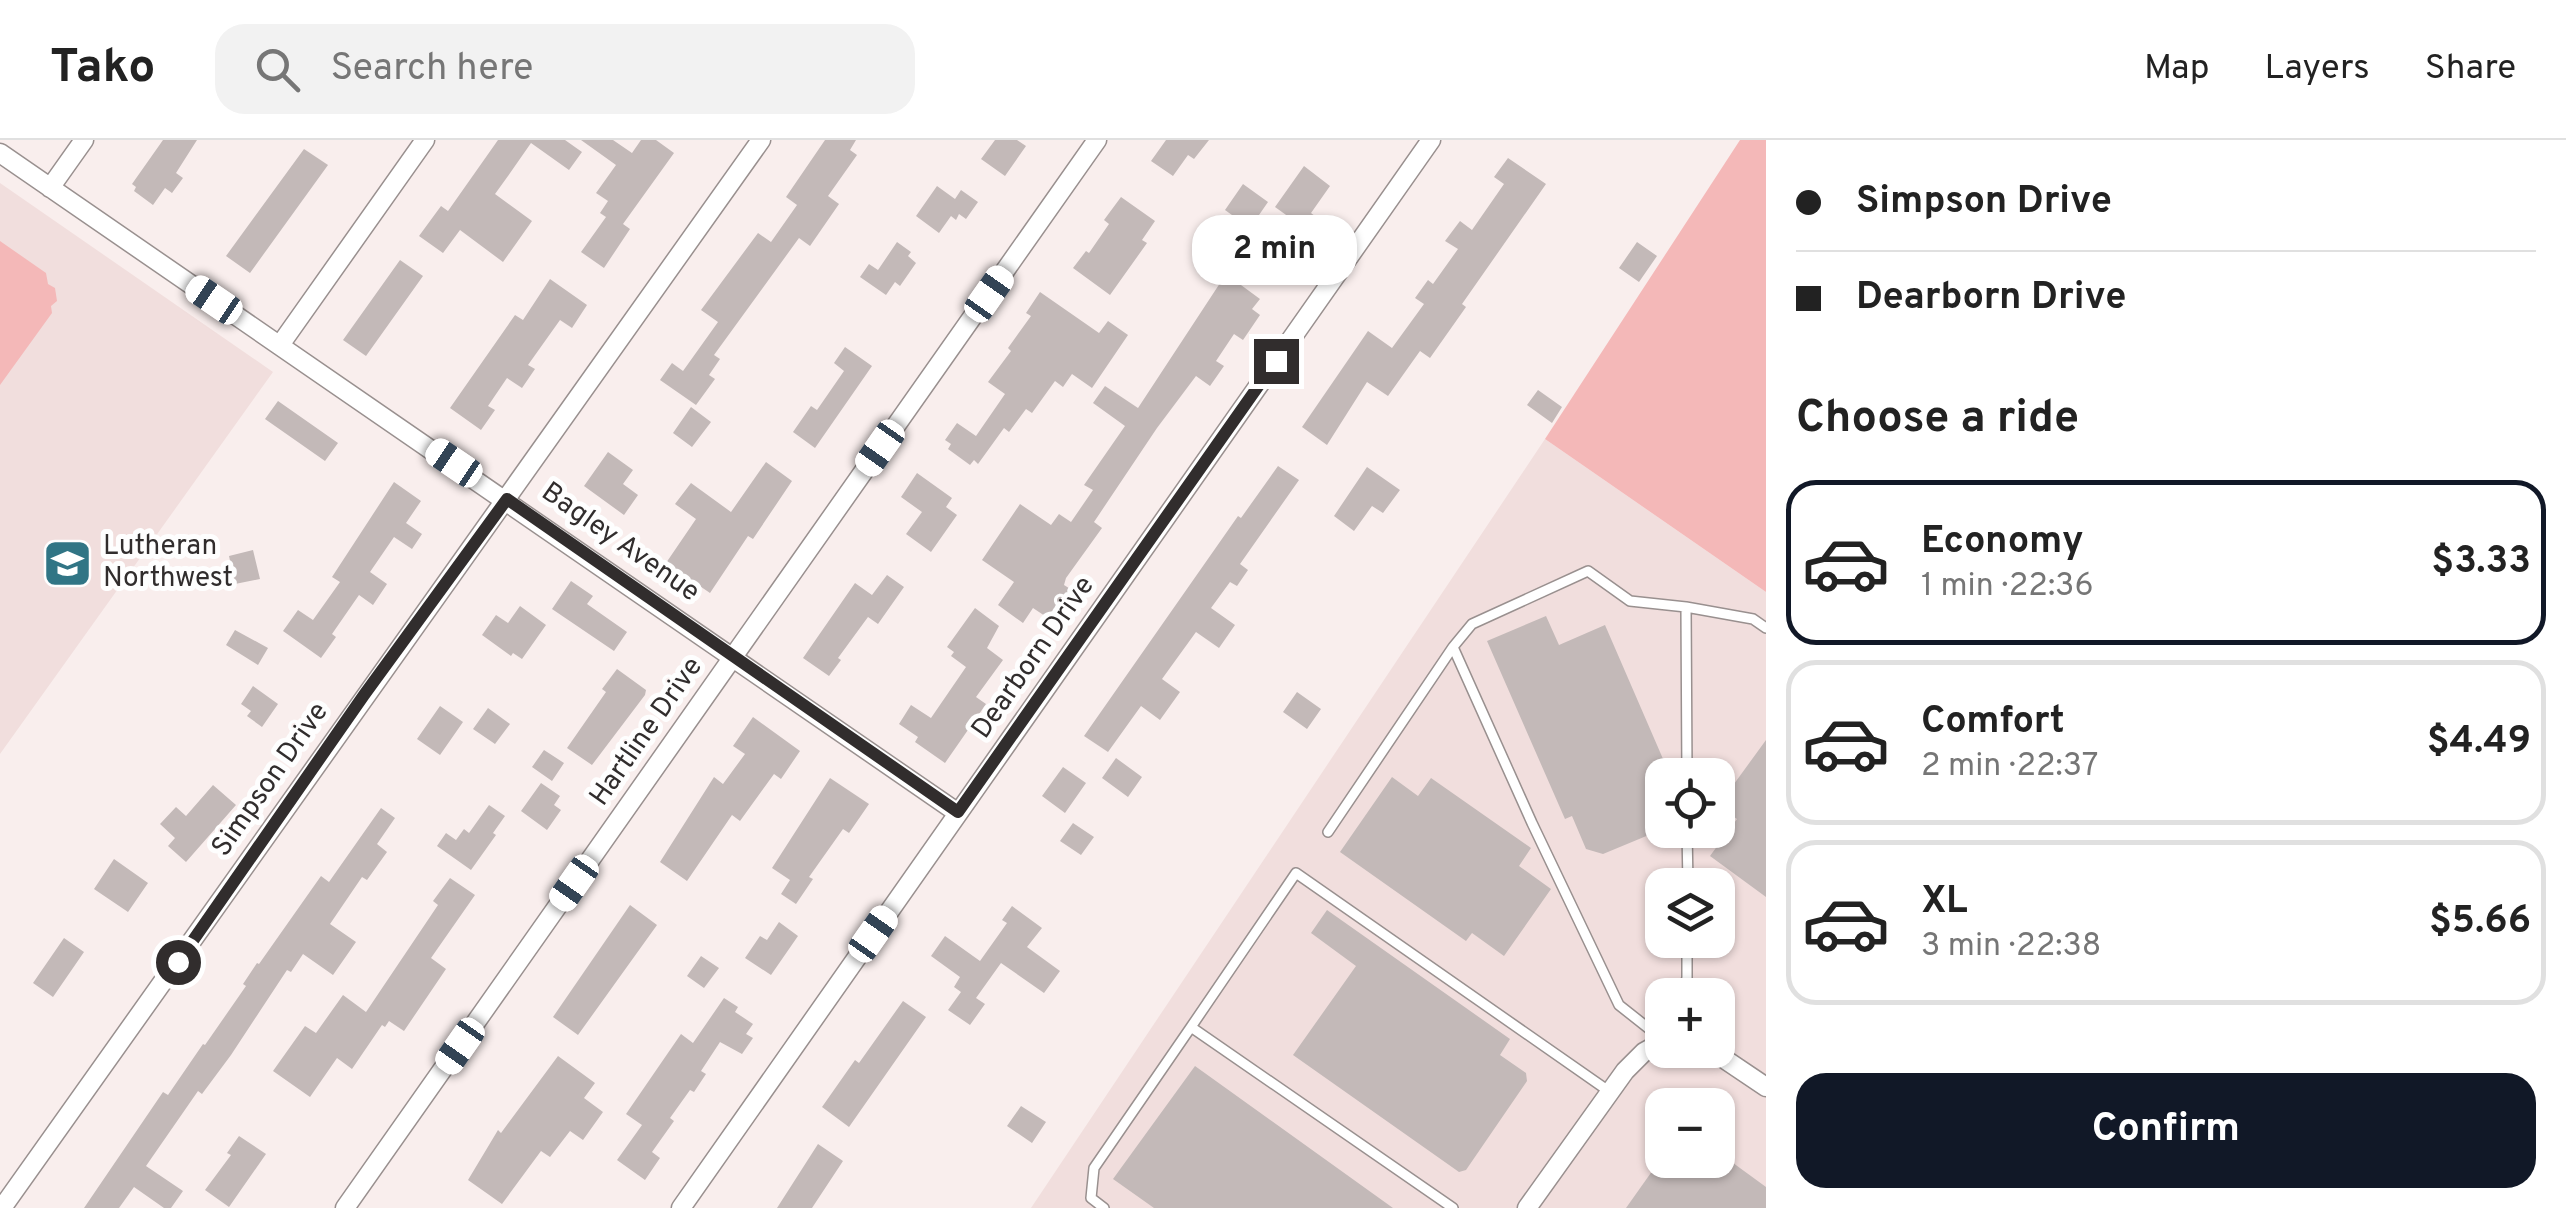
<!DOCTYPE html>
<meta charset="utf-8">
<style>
body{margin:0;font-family:Overpass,sans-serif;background:#f2f2f2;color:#222;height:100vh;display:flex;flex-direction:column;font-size:38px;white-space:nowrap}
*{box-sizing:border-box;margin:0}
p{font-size:32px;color:#767676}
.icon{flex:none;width:55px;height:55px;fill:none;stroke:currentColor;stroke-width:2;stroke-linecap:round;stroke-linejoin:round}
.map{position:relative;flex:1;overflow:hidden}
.details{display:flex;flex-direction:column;background:#fff;width:800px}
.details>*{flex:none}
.guide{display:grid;align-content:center;height:220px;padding:0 30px;background:#fff}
.fabs{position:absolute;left:1645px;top:618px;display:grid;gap:20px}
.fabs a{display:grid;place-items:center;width:90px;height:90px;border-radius:20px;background:#fff;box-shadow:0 2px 8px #0004;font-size:50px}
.end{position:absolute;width:45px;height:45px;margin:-22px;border:12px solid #312d2d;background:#fff;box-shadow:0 0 0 5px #fff}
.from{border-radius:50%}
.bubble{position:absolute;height:70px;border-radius:30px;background:#fff;box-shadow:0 2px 8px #0004;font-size:32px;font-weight:700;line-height:70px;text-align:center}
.car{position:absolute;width:30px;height:60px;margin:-30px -15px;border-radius:12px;box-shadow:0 0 8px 2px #0007;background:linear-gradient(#fff 24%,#345 0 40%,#fff 0 76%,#345 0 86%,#fff 0)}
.guide b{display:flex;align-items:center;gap:35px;height:95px;font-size:38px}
.guide b+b{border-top:2px solid #e0e0e0}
.guide i{width:25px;height:25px;background:#222}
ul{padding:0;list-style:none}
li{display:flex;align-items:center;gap:30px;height:165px;margin:0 20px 15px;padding:0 10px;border:5px solid #e0e0e0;border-radius:30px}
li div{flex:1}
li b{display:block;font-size:38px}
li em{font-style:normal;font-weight:700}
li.active{border-color:#111827}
li>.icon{width:90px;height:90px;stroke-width:1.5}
h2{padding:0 30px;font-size:45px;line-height:120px}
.cta{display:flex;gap:20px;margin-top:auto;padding:20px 30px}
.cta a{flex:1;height:115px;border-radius:30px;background:#111827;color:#fff;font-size:40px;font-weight:700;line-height:115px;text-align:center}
header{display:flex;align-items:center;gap:60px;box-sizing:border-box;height:140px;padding:0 50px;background:#fff;border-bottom:2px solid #e0e0e0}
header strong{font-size:48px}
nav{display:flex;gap:55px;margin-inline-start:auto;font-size:35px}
.search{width:700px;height:90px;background:#f2f2f2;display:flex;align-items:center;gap:25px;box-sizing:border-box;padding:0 35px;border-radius:30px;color:#767676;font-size:38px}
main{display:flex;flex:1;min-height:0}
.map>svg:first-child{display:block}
</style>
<header>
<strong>Tako</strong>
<div class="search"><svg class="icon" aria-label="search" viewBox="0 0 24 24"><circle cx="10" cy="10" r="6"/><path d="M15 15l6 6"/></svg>Search here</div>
<nav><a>Map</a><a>Layers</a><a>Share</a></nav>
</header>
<main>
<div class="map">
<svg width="1766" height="1068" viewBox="0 0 1766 1068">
<rect width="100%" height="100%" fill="#f9eeed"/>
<path fill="#f1dedd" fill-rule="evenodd" d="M0,43L273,232L0,614Z
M1545,299L1766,452V1068H1031ZM1662,635H1718V690H1662ZM1662,745H1718V800H1662ZM1662,855H1718V910H1662ZM1662,965H1718V1020H1662Z"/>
<path fill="#f4b8b8" d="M1740,0H1766V452L1545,299Z
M0,101L46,133L48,144L55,148L57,161L51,166L52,173L0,245Z"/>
<path fill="#c3b9b8" d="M163,0H197L176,33L183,38L172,53L165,48L153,65L134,51L136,47L132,44Z
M498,0H565L582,12L569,30L531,3L508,36L495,54L532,81L503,122L460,90L443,113L419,96L441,66L448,71Z
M581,0H613L632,13L641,0H656L674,13L623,84L630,89L604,128L581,112L606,77L600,73L608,61L596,53L616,25Z
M825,0H856L850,10L857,15L828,56L839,64L810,106L799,98L714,215L720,219L709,235L715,239L696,265L660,240L672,223L683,231L718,182L701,170L758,93L771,102L797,65L786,57Z
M995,0H1017L1026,6L1005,36L981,19Z
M1166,0H1209L1194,19L1188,15L1173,36L1151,21Z
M304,9L328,25L250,133L226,116Z
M1508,18L1546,44L1462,164L1466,167L1430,218L1420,211L1388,256L1367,242L1327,305L1302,287L1368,191L1392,208L1424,164L1415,158L1428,140L1433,144L1458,109L1445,101L1460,81L1472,90L1504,44L1494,37Z
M1304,26L1330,46L1311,73L1316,77L1307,90L1275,67Z
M1243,44L1268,62L1250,88L1225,70Z
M937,46L955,59L961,50L978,62L966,79L959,74L956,80L951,76L939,93L916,76Z
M1121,57L1155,81L1142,100L1147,103L1110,155L1073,128L1086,111L1089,113L1109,84L1104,80Z
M897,102L911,112L908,116L916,123L900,146L895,142L886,155L860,137L869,124L878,130Z
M1637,102L1657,116L1639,142L1619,128Z
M400,120L423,136L366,216L343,200Z
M1226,134L1260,159L1252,169L1260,175L1243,200L1234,194L1216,221L1224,226L1210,246L1196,236L1157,288L1094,382L1102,388L1066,438L1064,445L1072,450L1051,480L1033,468L1023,483L998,465L1014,442L982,420L1020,364L1051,385L1059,374L1071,382L1093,350L1084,345L1125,286L1093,263L1105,246L1138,268Z
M550,139L587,165L572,188L560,180L528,225L535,229L522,248L507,238L488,266L495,270L481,290L450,268L515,175L523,180Z
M1040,152L1099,193L1108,181L1128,195L1092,248L1072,234L1063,247L1055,241L1032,273L1026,269L1009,292L1004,288L978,324L974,320L970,325L948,309L951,304L945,300L957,283L976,296L1005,254L988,242L1011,211L1008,208L1031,176L1026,173Z
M845,207L872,226L815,308L793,292L811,266L817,270L844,231L834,223Z
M1538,250L1562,267L1552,283L1527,265Z
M278,261L338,303L325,321L265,279Z
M691,267L711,282L692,307L673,293Z
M608,312L633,330L623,344L638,355L624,375L584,346Z
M766,322L792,341L753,399L748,396L710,453L666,423L696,379L675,364L691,343L731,372Z
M1278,326L1299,340L1240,424L1248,430L1237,446L1230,442L1211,468L1235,485L1219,508L1196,492L1162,539L1180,552L1160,580L1141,566L1108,612L1084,596L1238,376L1241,378Z
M1367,327L1400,350L1383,373L1372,366L1354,391L1334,376Z
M917,333L952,358L946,367L957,375L931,412L906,394L922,372L901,357Z
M394,342L421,361L406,383L422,394L412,409L394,397L370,432L387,444L373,465L359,455L332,494L336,497L321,518L283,491L298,470L313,480L340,442L332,437Z
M253,410L260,439L235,444L229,416Z
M887,435L904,447L878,484L868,477L838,518L841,520L829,536L803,518L855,443L872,455Z
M571,441L593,456L587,464L627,492L614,511L552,469Z
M520,466L546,485L522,519L513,513L511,516L482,495L496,475L508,483Z
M975,468L999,486L987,508L1003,520L976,557L986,564L945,623L915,602L918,597L899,584L911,565L931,578L966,527L951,516L954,512L947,507Z
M1546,476L1559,505L1605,485L1670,635H1662L1651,643L1662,669V681L1656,692L1603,714L1586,709L1572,676L1565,679L1487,501Z
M235,490L268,508L258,525L226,505Z
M617,529L646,550L645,555L592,625L567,608L606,552L602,549Z
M253,546L278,564L262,587L247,576L251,571L241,564Z
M1297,552L1321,569L1307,589L1283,572Z
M440,566L463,582L440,615L417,599Z
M488,568L510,584L495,604L473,589Z
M753,577L800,611L781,639L774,634L740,681L732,675L687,741L660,722L714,637L723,644L745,614L733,606Z
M1766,600V757L1710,716L1737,679L1718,666Z
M544,610L564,623L552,641L532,627Z
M1116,618L1142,637L1128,657L1102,638Z
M1063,627L1086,643L1065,673L1042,656Z
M1392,637L1418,656L1431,638L1531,708L1519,726L1551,749L1504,816L1472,793L1466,801L1340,712Z
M830,638L869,664L849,693L843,689L809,737L813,739L796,764L781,754L790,740L772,728Z
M541,643L560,656L554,665L561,670L547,690L521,671Z
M213,645L236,665L186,722L168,706L175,698L160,684L176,667L186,676Z
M489,665L505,676L493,693L496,695L471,730L437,706L446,693L456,700L464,689L469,693Z
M381,668L395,678L377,704L387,712L367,740L362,737L330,784L356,802L333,835L303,814L291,832L287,830L231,915L202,954L198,951L146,1026L183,1051L171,1068H164L134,1047L119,1068H84L163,952L168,955L203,904L205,905L246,846L243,844L257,823L259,824L321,736L329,742Z
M1073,683L1094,697L1081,715L1060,701Z
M114,719L148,743L128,772L94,749Z
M450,738L475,755L431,818L446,829L404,891L389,881L385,887L382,885L352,929L337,918L310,957L273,931L305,886L316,893L343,855L366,872L438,765L433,761Z
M630,765L657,785L578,895L553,877Z
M1012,766L1042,788L1027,807L1060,831L1044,853L1001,823L976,858L985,864L970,885L948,870L961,852L954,847L960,837L931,816L945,796L980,821L1007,783L1002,780Z
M1327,770L1510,899L1500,915L1526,933L1527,941L1466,1030L1459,1032L1293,915L1356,826L1311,793Z
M779,782L798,796L771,835L745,818L760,796L767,800Z
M64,798L84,812L53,857L33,843Z
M701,816L719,828L704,848L687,836Z
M724,858L738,867L735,872L753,884L746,894L753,898L742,914L720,902L701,931L706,934L694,952L690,950L670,978L674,981L652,1012L660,1018L645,1040L617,1020L642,985L626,974L681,894L693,903Z
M903,861L926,877L849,987L822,967L855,920L859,923Z
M558,916L595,943L584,958L603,972L583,1000L570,991L550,1017L541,1011L502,1064L468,1040L498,990L501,993Z
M1195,926L1393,1068H1154L1113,1039Z
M1021,966L1046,982L1032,1003L1007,986Z
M239,996L266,1014L229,1067L205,1050L231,1015L227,1013Z
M818,1004L843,1021L812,1068H777Z
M1718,1012L1766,1047V1068H1626L1660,1020H1718Z"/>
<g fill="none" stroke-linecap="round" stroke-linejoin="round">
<defs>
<path id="lane" d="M1686,467L1753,479L1766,488
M1687,690L1688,745
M1328,692L1453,507
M1681,855L1687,838V800
M1662,899L1619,865L1532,683L1453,507L1472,484L1588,431L1630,461L1686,467L1687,635
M1104,1068L1091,1058L1094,1028L1191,887
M1453,1068L1191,887L1296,733L1610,952"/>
<path id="street" d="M0,13L958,673
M50,48L84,0
M280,205L425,0
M1711,910L1766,947
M2,1068L761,0
M345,1068L1097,0
M681,1068L1431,0
M1527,1068L1625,931L1644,912L1662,902"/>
</defs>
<use href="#lane" stroke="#99908f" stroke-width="12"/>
<use href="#street" stroke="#99908f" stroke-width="21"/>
<use href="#lane" stroke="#fff" stroke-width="9"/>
<use href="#street" stroke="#fff" stroke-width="18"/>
</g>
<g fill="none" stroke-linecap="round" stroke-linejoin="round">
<path stroke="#312d2d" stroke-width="12" d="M178,822L364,555L507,359L958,672L1276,221"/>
</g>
<defs>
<symbol id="school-square" viewBox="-11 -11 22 22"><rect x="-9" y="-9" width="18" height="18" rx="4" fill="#317585" stroke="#fefefe"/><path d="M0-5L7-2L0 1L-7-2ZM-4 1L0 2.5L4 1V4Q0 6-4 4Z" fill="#fff"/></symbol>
</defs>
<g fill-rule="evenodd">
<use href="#school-square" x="40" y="396" width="55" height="55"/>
</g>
<g text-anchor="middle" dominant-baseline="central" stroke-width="10" stroke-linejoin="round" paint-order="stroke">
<g font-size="28" fill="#312d2d" stroke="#fefefe">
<text transform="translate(620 403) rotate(35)">Bagley Avenue</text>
<text transform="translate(1034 518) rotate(-55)">Dearborn Drive</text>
<text transform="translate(647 592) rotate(-55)">Hartline Drive</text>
<text transform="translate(271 640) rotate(-55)">Simpson Drive</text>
</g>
<g font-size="28" fill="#312d2d" stroke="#fefefe" text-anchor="start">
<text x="103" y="407">Lutheran<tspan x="103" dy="32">Northwest</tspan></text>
</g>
</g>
</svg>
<div class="fabs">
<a><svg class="icon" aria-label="locate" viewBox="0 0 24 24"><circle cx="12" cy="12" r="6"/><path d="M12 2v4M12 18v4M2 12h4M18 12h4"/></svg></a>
<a><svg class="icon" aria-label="layers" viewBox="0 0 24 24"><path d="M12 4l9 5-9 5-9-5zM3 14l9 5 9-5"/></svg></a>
<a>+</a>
<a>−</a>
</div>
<i class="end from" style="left:178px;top:822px"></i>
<i class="end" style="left:1276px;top:221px"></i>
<div class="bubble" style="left:1192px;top:75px;width:165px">2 min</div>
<i class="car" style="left:989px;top:154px;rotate:35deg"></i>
<i class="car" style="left:214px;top:160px;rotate:304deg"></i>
<i class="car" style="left:880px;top:308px;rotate:215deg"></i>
<i class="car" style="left:454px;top:323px;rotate:304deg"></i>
<i class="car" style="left:574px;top:743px;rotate:215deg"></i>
<i class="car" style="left:873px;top:794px;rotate:35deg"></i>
<i class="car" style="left:460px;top:906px;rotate:215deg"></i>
</div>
<section class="details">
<div class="guide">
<b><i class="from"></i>Simpson Drive</b>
<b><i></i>Dearborn Drive</b>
</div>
<h2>Choose a ride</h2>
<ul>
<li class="active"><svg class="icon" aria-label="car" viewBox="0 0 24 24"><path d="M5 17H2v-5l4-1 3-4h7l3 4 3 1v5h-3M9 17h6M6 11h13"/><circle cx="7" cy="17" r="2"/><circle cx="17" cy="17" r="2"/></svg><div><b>Economy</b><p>1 min · 22:36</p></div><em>$3.33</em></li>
<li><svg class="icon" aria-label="car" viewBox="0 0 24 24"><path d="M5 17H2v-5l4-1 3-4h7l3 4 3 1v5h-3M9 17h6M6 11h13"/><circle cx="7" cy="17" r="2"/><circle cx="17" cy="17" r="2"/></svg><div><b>Comfort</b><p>2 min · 22:37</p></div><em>$4.49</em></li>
<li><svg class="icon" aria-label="car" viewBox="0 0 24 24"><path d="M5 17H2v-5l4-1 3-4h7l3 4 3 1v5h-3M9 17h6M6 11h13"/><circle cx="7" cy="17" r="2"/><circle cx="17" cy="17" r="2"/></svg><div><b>XL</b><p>3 min · 22:38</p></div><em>$5.66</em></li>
</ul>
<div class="cta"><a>Confirm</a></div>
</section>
</main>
